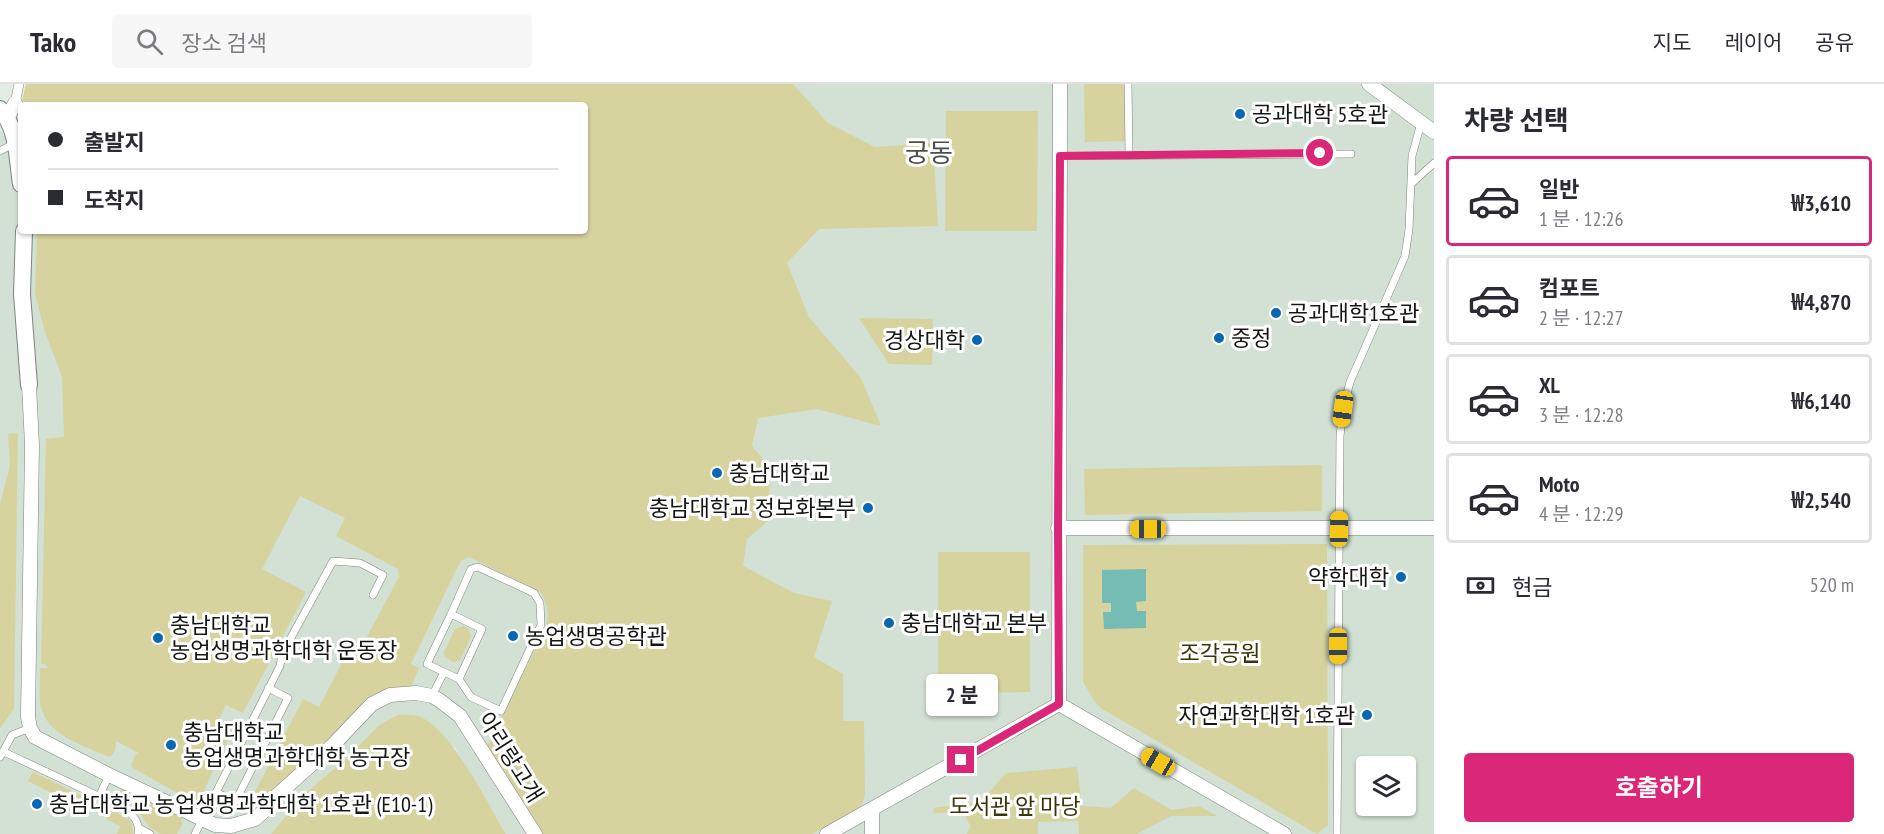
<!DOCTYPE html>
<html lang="ko">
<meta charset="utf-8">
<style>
body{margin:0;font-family:"PT Sans Narrow","Noto Sans KR",sans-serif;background:#f7f7f7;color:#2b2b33;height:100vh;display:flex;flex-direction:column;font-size:22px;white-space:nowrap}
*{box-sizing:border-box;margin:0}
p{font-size:20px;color:#7c7c81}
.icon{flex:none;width:33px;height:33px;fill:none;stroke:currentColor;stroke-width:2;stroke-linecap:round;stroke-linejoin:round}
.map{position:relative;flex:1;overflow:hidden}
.details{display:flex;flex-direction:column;background:#fff;width:450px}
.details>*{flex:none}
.hud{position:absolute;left:18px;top:18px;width:570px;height:132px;border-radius:6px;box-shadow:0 2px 4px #0004;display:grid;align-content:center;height:132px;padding:0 30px;background:#fff}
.tools{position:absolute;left:1356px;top:672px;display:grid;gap:12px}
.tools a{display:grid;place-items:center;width:60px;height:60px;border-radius:6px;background:#fff;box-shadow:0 2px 4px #0004;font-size:30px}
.end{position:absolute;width:27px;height:27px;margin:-14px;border:8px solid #db2777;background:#fff;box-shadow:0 0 0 3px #fff}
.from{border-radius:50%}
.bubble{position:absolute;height:42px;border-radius:6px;background:#fff;box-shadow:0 2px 4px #0004;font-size:20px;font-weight:700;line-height:42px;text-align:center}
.car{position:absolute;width:18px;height:36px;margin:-18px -9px;border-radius:8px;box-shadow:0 0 4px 2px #0007;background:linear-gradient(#f5c518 24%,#345 0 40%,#f5c518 0 76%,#345 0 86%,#f5c518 0)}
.hud b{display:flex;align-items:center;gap:21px;height:57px;font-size:22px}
.hud b+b{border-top:2px solid #e1e1e2}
.hud i{width:15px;height:15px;background:#2b2b33}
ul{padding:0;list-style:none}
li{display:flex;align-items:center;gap:18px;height:90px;margin:0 12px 9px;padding:0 18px;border:3px solid #e1e1e2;border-radius:6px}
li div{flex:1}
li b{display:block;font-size:22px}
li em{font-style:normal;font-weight:700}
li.current{border-color:#db2777}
li>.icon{width:54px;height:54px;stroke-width:1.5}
h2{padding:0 30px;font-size:27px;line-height:72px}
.pay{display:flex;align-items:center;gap:15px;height:66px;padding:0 30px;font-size:22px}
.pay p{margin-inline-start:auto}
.cta{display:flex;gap:12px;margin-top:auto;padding:12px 30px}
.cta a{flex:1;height:69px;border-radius:6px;background:#db2777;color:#fff;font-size:24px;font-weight:700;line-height:69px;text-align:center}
header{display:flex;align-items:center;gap:36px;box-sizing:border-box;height:84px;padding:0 30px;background:#fff;border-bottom:2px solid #e1e1e2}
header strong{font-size:28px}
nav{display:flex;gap:33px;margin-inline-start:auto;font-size:21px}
.search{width:420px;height:54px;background:#f7f7f7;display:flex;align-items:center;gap:15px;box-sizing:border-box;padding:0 21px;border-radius:6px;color:#7c7c81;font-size:22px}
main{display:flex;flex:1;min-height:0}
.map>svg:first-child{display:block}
</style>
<header>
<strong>Tako</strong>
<div class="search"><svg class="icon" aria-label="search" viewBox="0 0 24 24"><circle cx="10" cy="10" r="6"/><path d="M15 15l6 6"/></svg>장소 검색</div>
<nav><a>지도</a><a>레이어</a><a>공유</a></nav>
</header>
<main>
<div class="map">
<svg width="1434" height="750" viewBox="0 0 1434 750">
<rect width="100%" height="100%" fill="#e4ede4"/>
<path fill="#d2e1d3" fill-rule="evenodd" d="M122,0H1434V750H506L455,664L378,642L345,676L304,710L271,750H0V46L9,56H21V147H585V21ZM1366,682H1406V722H1366Z"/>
<path fill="#d6d39f" d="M26,0H793L828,39L875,63L933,59L938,142L819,145L787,179L809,233L861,294L881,342L817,325L758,334L752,362L768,381L771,434L747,455L743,482L794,509L832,517L814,573L843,590V637H864L865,710L862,721L853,728L812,750H541L487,663L545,545C550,531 548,521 540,508L469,473L462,476L457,484L411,580L419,584L411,603C364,606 358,629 328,658C308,677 285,694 264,713L255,708L303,615L319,623L343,577L347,578L357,558L363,560L399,493L398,485L336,452L345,434L300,412L262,485L306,508L243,629L226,621L219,635L234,642L200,715L193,718L133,684L131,682L135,671L139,669L116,657C116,664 115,670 109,673C86,662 50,653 42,626C38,614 40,597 40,584H48L45,580H41L46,355L64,353L62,293L45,248L35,210L37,147H585V21H21Z
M1084,0H1132V57L1085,58Z
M946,27H1038L1037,147H945Z
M859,234L933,235L932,281L889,280Z
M18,349L14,625L0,644V420L10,382L8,350Z
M1322,381V427L1085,431L1084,385Z
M1327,460L1328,741L1317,750L1102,625L1095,618L1083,598V461Z
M938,468H1030V608L938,609Z
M463,542L468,544L471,553L460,576L453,578L445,573L444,568L455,545Z
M398,631C405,631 415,630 421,633C453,648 487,719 506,750H271L304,710L345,676L378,642Z
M1077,683L1082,722L1111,724L1134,704L1172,726L1199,722L1217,732H1171L1137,750H1079L1078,737L1038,738V750H967L970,742L964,728L933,729L934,724L981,718L1006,689Z
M33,688L82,712L77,722L28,697Z
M126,705L182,734L181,737L183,739L177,750H161L150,744L137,725L120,710L121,706Z
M111,725L131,737L133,750H117L120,742L106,735Z"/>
<path fill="#75bcb5" d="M1146,485V517L1136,518L1137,527H1146V544L1104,545L1103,528H1111V519H1102V486Z"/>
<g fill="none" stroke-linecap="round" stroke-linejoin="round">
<defs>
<path id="service" d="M1128,0L1129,71
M0,67L15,59
M1061,72L1351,70
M1411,100L1434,79
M451,530L471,485L478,483L534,509L540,519L541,541L501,627L471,613L459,595
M432,612L444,588L427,580L451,530L482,545L459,595L444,588
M4,668L126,725C134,733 140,738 138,750
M0,673L12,651L30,644
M216,708L235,718L288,614L268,604
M99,713L109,691
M139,744L150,750
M195,750L280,582L282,570L333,477L360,479L383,491L373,511
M1337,750L1340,352L1343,325L1350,298L1405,172L1409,145L1412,72L1421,39"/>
<path id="pedestrian" d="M15,19L19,0"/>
<path id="minor" d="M1369,0L1434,48
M8,33L15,19
M29,301L32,361L28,633L30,644L35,653L109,691L215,741L231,742L255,735L265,726L273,715L332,662L372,620L390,611L416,609L432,612L439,616L460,632L535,750
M1058,444H1434
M1059,620L1060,0
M1059,620L1284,750
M827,750L1059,620
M872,750V726"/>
<path id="tertiary" d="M0,25C18,44 17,75 21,100
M24,147L22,210L29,301"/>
</defs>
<use href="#service" stroke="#7c847c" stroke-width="8"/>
<use href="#pedestrian" stroke="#7c847c" stroke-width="10"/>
<use href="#minor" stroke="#7c847c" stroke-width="15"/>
<use href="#tertiary" stroke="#7c847c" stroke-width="18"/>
<use href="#service" stroke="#fff" stroke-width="7"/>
<use href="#pedestrian" stroke="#fff" stroke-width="9"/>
<use href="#minor" stroke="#fff" stroke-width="14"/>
<use href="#tertiary" stroke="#fff" stroke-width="16"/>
</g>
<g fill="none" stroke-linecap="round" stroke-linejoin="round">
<path stroke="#db2777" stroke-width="8" d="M961,676L1059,620L1058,444L1060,72L1320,69"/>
</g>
<g fill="#0867b3" stroke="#fff" stroke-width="2">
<circle cx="1240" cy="30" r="6"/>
<circle cx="1276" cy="229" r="6"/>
<circle cx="1219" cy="254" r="6"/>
<circle cx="977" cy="256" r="6"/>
<circle cx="717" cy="389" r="6"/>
<circle cx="868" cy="424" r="6"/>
<circle cx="1401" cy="493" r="6"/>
<circle cx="889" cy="539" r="6"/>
<circle cx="513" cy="552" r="6"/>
<circle cx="158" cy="554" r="6"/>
<circle cx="1367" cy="631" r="6"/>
<circle cx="171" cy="661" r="6"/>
<circle cx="37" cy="720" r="6"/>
</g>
<g text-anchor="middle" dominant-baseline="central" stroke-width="6" stroke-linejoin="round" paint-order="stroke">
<g font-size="22" fill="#131613" stroke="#fff" text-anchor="start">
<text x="1252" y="30">공과대학 5호관</text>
<text x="1288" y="229">공과대학1호관</text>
<text x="1231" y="254">중정</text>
<text x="965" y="256" text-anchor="end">경상대학</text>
<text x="729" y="389">충남대학교</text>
<text x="856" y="424" text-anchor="end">충남대학교 정보화본부</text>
<text x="1389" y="493" text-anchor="end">약학대학</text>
<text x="901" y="539">충남대학교 본부</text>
<text x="170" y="541">충남대학교<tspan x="170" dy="25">농업생명과학대학 운동장</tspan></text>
<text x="525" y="552">농업생명공학관</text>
<text x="1355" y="631" text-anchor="end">자연과학대학 1호관</text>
<text x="183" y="648">충남대학교<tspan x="183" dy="25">농업생명과학대학 농구장</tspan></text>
<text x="49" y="720">충남대학교 농업생명과학대학 1호관 (E10-1)</text>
</g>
<g font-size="22" fill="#393509" stroke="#fff">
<text x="1220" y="569">조각공원</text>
<text x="1015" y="722">도서관 앞 마당</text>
</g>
<g font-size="22" fill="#131613" stroke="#fff">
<text transform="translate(511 673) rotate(58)">아리랑고개</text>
</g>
<g font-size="26" fill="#495049" stroke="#fff">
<text x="929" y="68">궁동</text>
</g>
</g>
</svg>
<div class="tools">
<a><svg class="icon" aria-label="layers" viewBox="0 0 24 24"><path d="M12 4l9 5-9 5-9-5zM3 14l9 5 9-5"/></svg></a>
</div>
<i class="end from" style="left:1320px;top:69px"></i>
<i class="end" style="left:961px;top:676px"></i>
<div class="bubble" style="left:926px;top:590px;width:72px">2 분</div>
<i class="car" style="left:1343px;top:325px;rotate:188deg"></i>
<i class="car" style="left:1148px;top:445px;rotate:270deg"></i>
<i class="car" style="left:1339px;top:445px;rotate:1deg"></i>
<i class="car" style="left:1338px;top:562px;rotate:180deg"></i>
<i class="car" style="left:1158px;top:678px;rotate:300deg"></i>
<div class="hud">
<b><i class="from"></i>출발지</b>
<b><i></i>도착지</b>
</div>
</div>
<section class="details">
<h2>차량 선택</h2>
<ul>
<li class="current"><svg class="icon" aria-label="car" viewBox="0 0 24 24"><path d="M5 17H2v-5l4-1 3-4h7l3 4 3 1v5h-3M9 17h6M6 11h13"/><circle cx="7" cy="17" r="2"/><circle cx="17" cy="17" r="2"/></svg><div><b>일반</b><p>1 분 · 12:26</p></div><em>₩3,610</em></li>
<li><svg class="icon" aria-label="car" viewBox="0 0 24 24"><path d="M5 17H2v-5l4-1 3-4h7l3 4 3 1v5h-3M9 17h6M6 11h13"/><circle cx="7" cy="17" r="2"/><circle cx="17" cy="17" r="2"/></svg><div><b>컴포트</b><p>2 분 · 12:27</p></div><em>₩4,870</em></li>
<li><svg class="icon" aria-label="car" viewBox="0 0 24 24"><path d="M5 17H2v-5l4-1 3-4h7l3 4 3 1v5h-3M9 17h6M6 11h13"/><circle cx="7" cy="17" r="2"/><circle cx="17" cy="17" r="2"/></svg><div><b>XL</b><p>3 분 · 12:28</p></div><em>₩6,140</em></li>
<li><svg class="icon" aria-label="car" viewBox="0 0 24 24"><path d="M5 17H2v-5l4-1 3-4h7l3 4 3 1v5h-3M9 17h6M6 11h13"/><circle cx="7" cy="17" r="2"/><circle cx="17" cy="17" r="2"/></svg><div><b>Moto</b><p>4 분 · 12:29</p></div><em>₩2,540</em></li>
</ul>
<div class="pay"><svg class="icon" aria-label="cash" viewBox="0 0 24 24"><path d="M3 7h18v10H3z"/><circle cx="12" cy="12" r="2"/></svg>현금<p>520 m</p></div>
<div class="cta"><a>호출하기</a></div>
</section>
</main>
